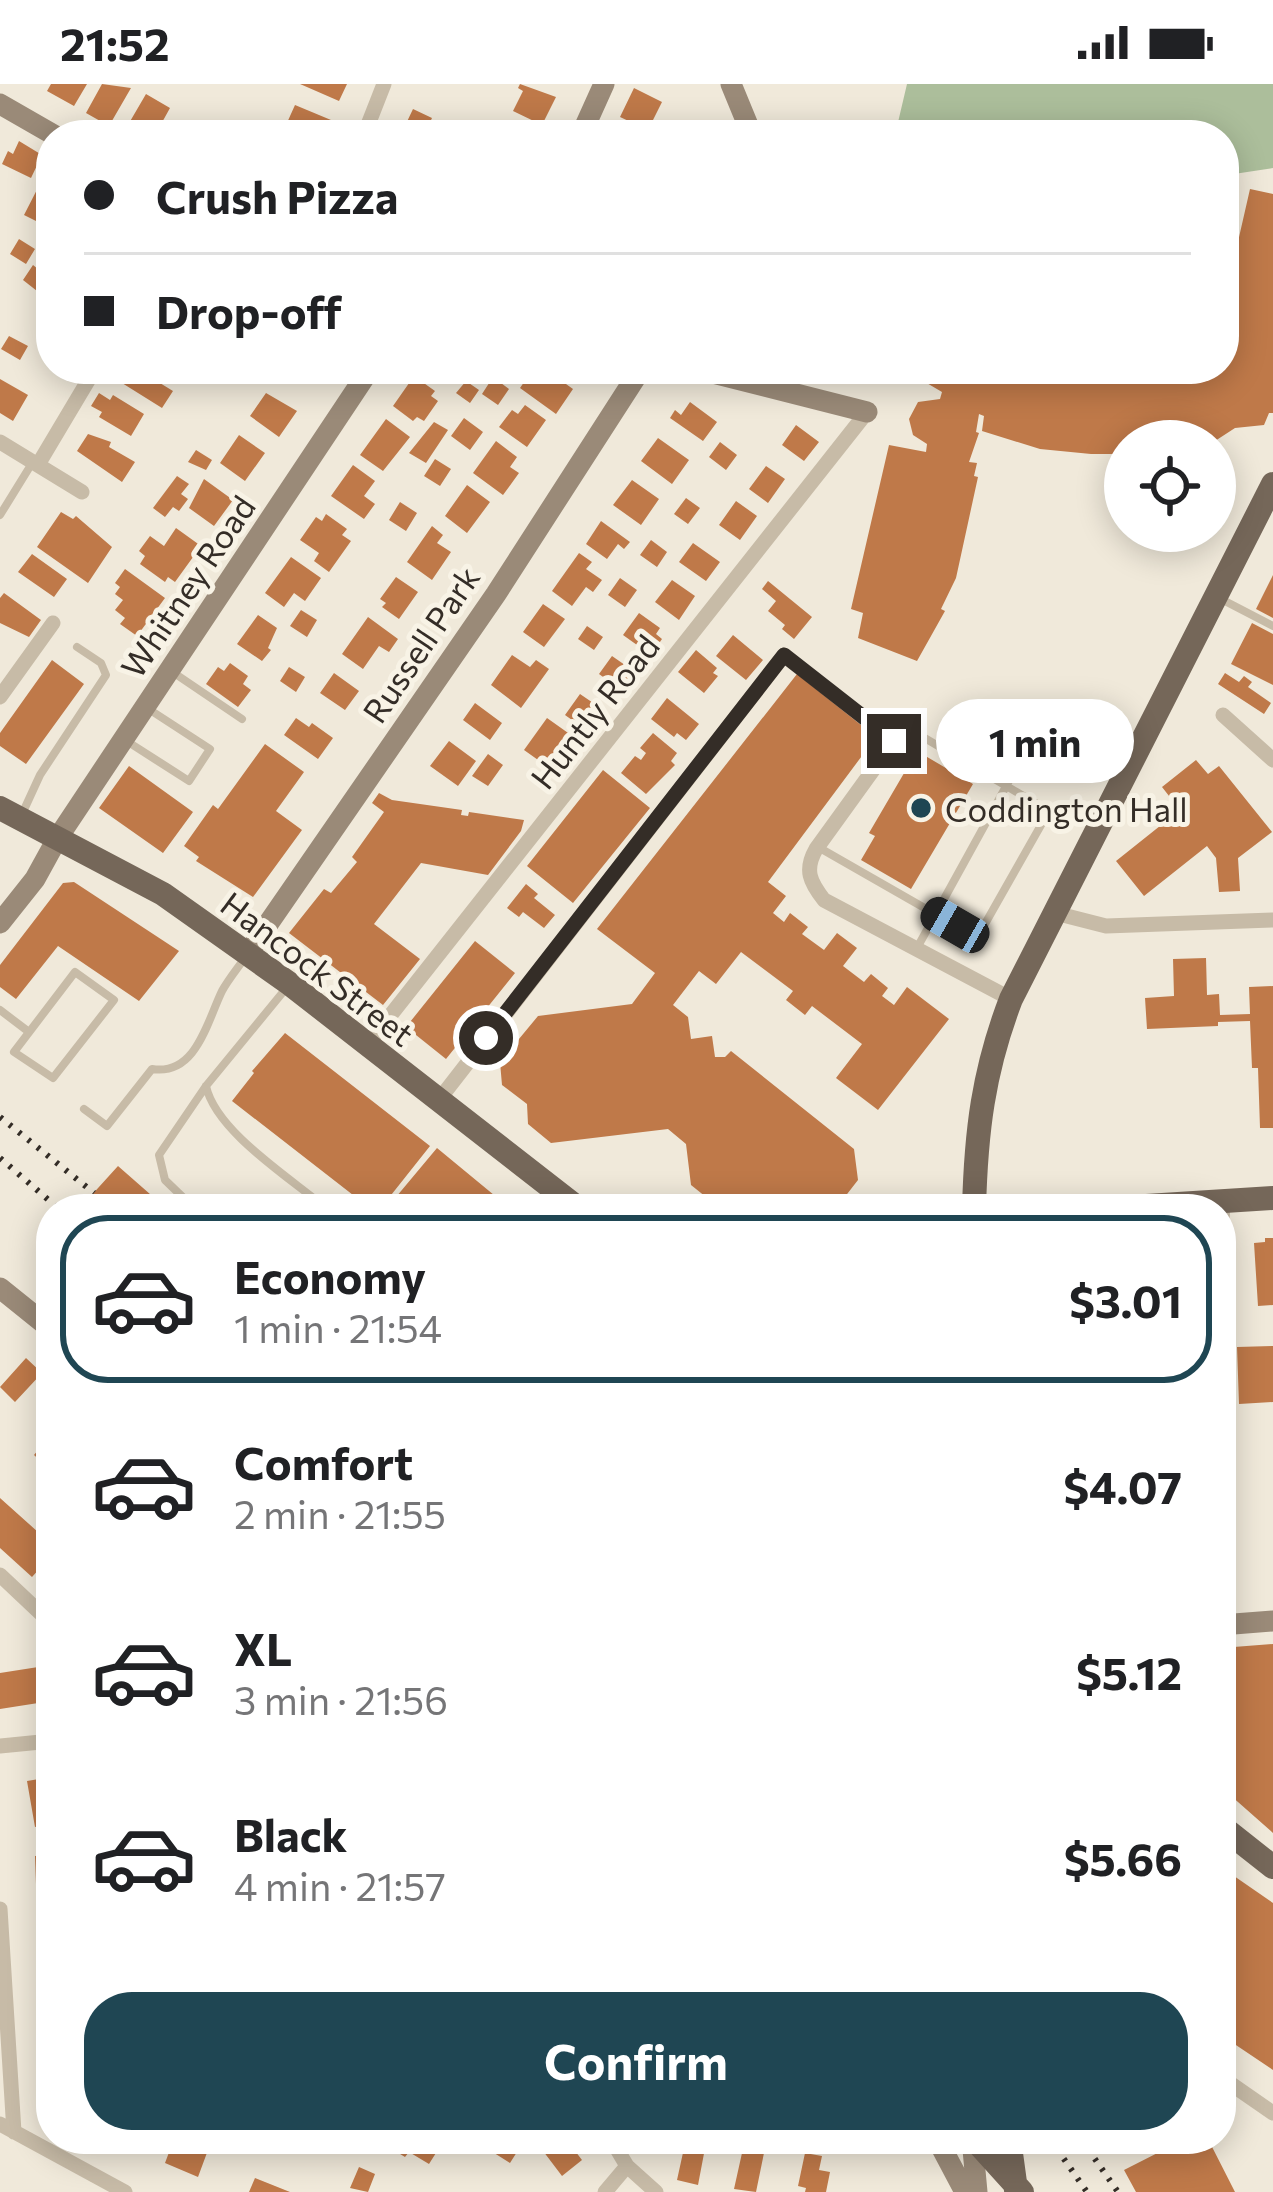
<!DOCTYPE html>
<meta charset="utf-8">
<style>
body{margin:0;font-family:Commissioner,sans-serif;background:#f2f2f2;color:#202124;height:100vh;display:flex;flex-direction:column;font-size:45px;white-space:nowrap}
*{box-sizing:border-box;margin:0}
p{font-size:39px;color:#757577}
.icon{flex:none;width:66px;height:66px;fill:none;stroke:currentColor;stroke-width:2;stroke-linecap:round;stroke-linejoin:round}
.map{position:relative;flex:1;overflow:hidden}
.panel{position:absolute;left:36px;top:1110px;width:1200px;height:960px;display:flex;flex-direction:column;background:#fff;border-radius:48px;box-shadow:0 6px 30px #0003}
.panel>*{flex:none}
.guide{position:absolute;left:36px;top:36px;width:1203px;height:264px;border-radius:48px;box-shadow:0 6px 30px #0003;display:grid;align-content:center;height:264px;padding:0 48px;background:#fff}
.buttons{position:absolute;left:1104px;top:336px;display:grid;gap:24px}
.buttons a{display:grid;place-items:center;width:132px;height:132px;border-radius:50%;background:#fff;box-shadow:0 6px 30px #0003;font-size:60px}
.end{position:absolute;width:54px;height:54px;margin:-27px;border:15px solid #342d27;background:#fff;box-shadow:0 0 0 6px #fff}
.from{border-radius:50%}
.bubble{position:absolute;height:84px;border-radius:42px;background:#fff;box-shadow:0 6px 30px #0003;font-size:39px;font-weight:700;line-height:84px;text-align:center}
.car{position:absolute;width:36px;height:72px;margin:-36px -18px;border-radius:15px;box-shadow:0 0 9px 3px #0007;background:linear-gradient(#222 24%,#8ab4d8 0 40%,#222 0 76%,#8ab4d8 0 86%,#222 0)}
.guide b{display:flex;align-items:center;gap:42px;height:114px;font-size:45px}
.guide b+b{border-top:3px solid #e0e0e0}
.guide i{width:30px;height:30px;background:#202124}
ul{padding:21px 0 0;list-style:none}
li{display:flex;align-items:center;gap:36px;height:168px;margin:0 24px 18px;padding:0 24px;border:6px solid transparent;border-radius:48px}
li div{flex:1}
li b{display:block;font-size:45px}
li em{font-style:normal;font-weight:700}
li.current{border-color:#1f4653}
li>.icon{width:108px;height:108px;stroke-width:1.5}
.action{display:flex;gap:24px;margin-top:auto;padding:24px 48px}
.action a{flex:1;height:138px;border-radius:48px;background:#1f4653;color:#fff;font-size:48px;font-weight:700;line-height:138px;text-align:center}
.status{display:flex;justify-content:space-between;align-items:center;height:84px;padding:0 60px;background:#fff;direction:ltr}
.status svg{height:33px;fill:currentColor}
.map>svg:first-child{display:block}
</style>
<div class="status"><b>21:52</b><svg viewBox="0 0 49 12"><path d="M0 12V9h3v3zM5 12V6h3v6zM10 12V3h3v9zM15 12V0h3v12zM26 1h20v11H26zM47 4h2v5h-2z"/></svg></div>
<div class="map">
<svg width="1273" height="2108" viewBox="0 0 1273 2108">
<rect width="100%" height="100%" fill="#f0e9da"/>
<path fill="#acbe9b" d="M907,0H1273V84L1234,90L1224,124V51H895Z"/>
<path fill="#bf7949" d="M51,0H87L74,22L47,7Z
M102,0L131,4L109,42L86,29Z
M300,0H347L339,17Z
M520,0L556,13L542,41L513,27L523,7L518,4Z
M634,4L662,18L648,46L620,33Z
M146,10L170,24L155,51H134L125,46Z
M295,21L331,36L324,51H308L286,41Z
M413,25L432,34L424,51L404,44Z
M217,37L231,45L228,51H189L194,42L210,51Z
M19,57L42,71L31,94L2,80L8,67L13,70Z
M44,92L51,95L48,143L24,131Z
M1250,105L1273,110V329H1269L1264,341L1235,344L1215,357H1125V370H1091L1040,365L982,347L984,332L979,330L976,348L979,349L969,378L977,379L974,392L978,393L956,494L941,525L945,527L917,577L858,554L863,529L851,525L889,361L926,368L927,360L913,351L909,335L918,318L940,315L942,308L903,285H1224V219Z
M19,155L35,165L26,180L10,170Z
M33,181L48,193L37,207L23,196Z
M9,252L28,262L20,276L1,265Z
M130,285H137L173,307L162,324L122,299Z
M533,285H545L573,305L556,330L520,304Z
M414,292L435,307L431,312L438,317L424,337L417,333L413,337L393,322Z
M493,293L509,305L498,321L482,310Z
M0,295L28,311L13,337L0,329Z
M466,297L479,306L470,319L456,309Z
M99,309L110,316L113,311L144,330L131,352L99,333L102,328L91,322Z
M266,309L297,327L279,353L250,332Z
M690,318L717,338L703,357L670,334L675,326L681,331Z
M525,321L546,336L527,363L499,343L512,326L518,330Z
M464,334L483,348L470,366L451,352Z
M386,335L410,353L383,387L360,371Z
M434,338L448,346L426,379L409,369Z
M796,341L819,358L804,377L782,361Z
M88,350L111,358L109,363L135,378L122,398L77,367Z
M239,351L265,369L245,397L220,379Z
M658,354L689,376L672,400L641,377Z
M496,357L517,373L510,383L519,389L503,411L473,389Z
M720,358L737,371L726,386L709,373Z
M196,366L212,376L206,386L188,378Z
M435,375L451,385L440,402L424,392Z
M353,381L375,397L364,412L375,420L364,435L331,412Z
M766,382L785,395L768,419L749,405Z
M177,392L189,400L181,410L188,415L179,427L173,423L165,433L153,424Z
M204,395L233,416L214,442L189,424Z
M632,396L659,415L641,441L613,421Z
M467,401L490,418L467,449L445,432Z
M686,414L700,424L688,440L674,430Z
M736,417L757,432L740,456L719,441Z
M400,418L417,429L406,447L389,436Z
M61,428L73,435L76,432L112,463L88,499L37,463Z
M326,430L347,445L342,451L351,457L329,488L314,477L319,469L300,456L316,433L322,437Z
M601,437L630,458L624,465L618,460L607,475L586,460Z
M432,442L443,451L437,459L451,468L432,496L407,478Z
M176,444L201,462L175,498L168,493L165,498L140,480L145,472L139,467L150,452L164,462Z
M651,456L667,468L657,483L640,471Z
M693,459L720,478L706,497L679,478Z
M579,469L592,478L586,485L602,496L593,508L586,503L572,522L552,507Z
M32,470L67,495L54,513L18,488Z
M291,473L321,494L305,517L294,509L284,523L265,509Z
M125,485L165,514L137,552L120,540L125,534L115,526L123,516L115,510L120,503L115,499Z
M1273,491V534L1256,525Z
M396,493L418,508L399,535L382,523L386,519L380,515Z
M620,494L637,506L625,523L608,511Z
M672,496L695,512L679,536L655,518Z
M768,497L812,533L794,555L782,545L785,541L768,527L776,517L762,505Z
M4,509L41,536L29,553L0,539V514Z
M543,520L565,535L544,563L523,548Z
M301,526L317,536L307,553L290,542Z
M639,529L660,544L656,550L662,555L651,571L623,551Z
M258,531L277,544L268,564L271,566L262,577L237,560Z
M368,533L398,555L389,568L379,562L363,585L342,570Z
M1252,539L1273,550V601L1231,580Z
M587,542L603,553L594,566L578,555Z
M733,551L763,576L746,596L716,572Z
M696,566L717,584L713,589L718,592L704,609L678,588Z
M512,571L530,583L536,576L549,585L521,624L491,601Z
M612,572L635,588L622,607L599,590Z
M52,576L84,600L26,680L0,662V649Z
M230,579L248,592L243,600L251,606L238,623L206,600L218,583L224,587Z
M289,583L305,593L296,608L280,597Z
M334,589L359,607L345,626L320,609Z
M1225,589L1239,598L1244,592L1252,598L1248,603L1271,619L1264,630L1218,600Z
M797,590L876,653L768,798L786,812L773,829L784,838L790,829L808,843L802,850L824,866L837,849L857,864L843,882L864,898L871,890L888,904L882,912L894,921L907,903L949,935L878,1026L836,994L862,960L812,922L805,931L786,916L793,907L741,868L716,900L699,887L673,921L688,933L691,955L712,952L715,973H725L731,967L854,1065L858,1096L844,1114L721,1125L691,1101L686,1060L668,1045L551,1059L528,1040L527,1020L502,1001L500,978L538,932L632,920L655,889L597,845Z
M580,610L602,625L586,646L565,631Z
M667,614L699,640L686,656L677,649L674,653L651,635Z
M475,619L502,639L490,656L463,636Z
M296,634L309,643L312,639L333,654L318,675L284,651Z
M547,634L578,656L555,688L524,666Z
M653,649L677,669L671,677L675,681L646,710L621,689L635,672L641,676L646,669L640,664Z
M449,657L476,677L458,702L430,682Z
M265,660L304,688L276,727L302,746L253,813L196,777L199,773L184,762L213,721L218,725Z
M917,667L973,700L911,805L861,776L875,752L869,749Z
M488,670L503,681L488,702L472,692Z
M1196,676L1208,690L1219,682L1272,748L1238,774L1240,807L1219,808L1216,774L1207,762L1144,812L1116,777L1180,726L1162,703Z
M129,682L193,728L163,769L99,724Z
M603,686L650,724L573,819L527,782Z
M379,709L392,716L462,726L461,731L468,732L469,728L524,736L521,747L488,791L421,779L374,840L420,875L383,921L289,849L324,805L331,809L357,778L352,773L384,728L372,719Z
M74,798L179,867L139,917L58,862L16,915L0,903V881L63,799Z
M526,800L538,810L534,814L555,831L544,844L523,828L519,833L507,824Z
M475,857L515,889L446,975L406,943Z
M1206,874L1207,911L1219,910L1220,931L1250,930L1249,903L1273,902V1044H1260L1258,984H1252L1250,937L1218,938V942L1147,945L1145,914L1174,912L1173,875Z
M285,949L430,1062L380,1125H371L232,1017L254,989L252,987Z
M437,1064L511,1125H386Z
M118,1082L167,1125H79Z
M1265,1154H1273V1221L1258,1222L1254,1159L1265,1158Z
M1273,1262V1318L1239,1320L1237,1263Z
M26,1274L42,1289L15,1318L0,1303Z
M44,1359L51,1365L47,1383L34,1371Z
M0,1414L48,1457L41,1465L50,1473L32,1493L0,1464Z
M1273,1560V1749L1221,1703V1564Z
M51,1581V1617L0,1625V1589Z
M51,1693V1740L35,1743L27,1697Z
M51,1771V1800H36L35,1772Z
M1221,1783L1273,1819V1986L1221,1951Z
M44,1873H51V1913L46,1914Z
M174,2055L208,2066L198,2093L165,2079Z
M391,2055H432L441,2061L429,2080L409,2068L405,2073L387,2062Z
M499,2055H514L522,2060L510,2079L491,2067Z
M534,2055H566L582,2076L562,2092Z
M686,2055L706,2059L698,2101L677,2096Z
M1185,2055H1208L1235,2108H1136L1124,2086Z
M744,2060L765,2064L756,2108L734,2105Z
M805,2069L822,2072L819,2086L830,2088L826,2108H805L806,2104L798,2102Z
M359,2083L375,2090L368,2108L350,2104Z
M255,2094L290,2108H249Z"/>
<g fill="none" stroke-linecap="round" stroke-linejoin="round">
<path stroke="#c7bba7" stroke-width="8" d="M0,431L34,376
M1221,515L1273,542
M785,572L894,657
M174,589L242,635
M1009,646L1093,689
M125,656L189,697L210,665L147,624
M23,728L40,691L106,591L101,579L77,563
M818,763L977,854L1049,727L911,646
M917,864L1031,657
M75,888L114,916L53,994L14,968Z
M0,926L29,948
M206,1002C216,1048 292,1095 327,1125
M84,1025L107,1042L152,985C196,992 207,938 222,907C228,896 237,885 244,875
M195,1125L165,1096L159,1071L206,1002L288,902"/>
<path stroke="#c7bba7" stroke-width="15" d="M364,51L384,0
M0,358L82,408
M39,379L95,285
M0,613L53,539
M1223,631L1273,676
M909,645L894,657L816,765C804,786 810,798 824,816L1011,915
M1055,829L1106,842L1273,836
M367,961L867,328
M438,1017L784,571
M1221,1159L1223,1117
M0,1491L51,1539
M0,1662L51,1657
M0,1825L14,2048
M1221,1993L1273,2029
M0,2040L125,2108
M611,2055L627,2082L656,2108
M605,2108L627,2082"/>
<path stroke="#9a8a78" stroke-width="21" d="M731,0L752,51
M0,20L54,51
M581,51L604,0
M697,285L867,328
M0,839L35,795L57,755L370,285
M248,869L496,510L641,285
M0,1204L51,1245
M1221,1541L1273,1537
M937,2055L965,2108
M972,2055L977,2108"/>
<path stroke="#756759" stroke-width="24" d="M0,724L163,810L290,900L579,1125
M974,1125C976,1048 983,988 1011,915L1273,400
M1099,1125L1273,1114
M1221,1742L1273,1783
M974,2055L1022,2108
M1009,2055L1016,2106"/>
<path stroke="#342d27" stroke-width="6" stroke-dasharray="3 9" stroke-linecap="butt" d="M0,1033L94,1109
M0,1074L59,1125
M1050,2055L1087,2108
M1081,2055L1118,2108"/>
</g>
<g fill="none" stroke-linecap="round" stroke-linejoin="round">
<path stroke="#342d27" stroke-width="15" d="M486,954L784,571L894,657"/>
</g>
<circle fill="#1f4653" stroke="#f8f3e6" stroke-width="4.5" cx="921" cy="724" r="12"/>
<g text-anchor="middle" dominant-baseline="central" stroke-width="10" stroke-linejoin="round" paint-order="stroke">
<g font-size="33" fill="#342d27" stroke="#f8f3e6">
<text transform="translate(187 502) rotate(-56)">Whitney Road</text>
<text transform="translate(420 560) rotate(-56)">Russell Park</text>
<text transform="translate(594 627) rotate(-52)">Huntly Road</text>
<text transform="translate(318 884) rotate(37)">Hancock Street</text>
</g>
<g font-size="33" fill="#342d27" stroke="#f8f3e6" text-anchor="start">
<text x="945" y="724">Coddington Hall</text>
</g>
</g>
</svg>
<div class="buttons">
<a><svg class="icon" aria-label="locate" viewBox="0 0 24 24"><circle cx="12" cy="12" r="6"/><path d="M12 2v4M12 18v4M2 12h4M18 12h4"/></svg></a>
</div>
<i class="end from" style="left:486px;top:954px"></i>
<i class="end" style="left:894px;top:657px"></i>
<div class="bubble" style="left:936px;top:615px;width:198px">1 min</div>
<i class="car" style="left:955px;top:841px;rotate:300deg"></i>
<div class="guide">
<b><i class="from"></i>Crush Pizza</b>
<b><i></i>Drop-off</b>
</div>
<section class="panel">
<ul>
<li class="current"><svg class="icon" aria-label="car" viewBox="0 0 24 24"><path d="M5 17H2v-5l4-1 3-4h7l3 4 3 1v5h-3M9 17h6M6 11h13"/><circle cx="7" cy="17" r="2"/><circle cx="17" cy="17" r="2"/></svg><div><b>Economy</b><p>1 min · 21:54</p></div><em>$3.01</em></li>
<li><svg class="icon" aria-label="car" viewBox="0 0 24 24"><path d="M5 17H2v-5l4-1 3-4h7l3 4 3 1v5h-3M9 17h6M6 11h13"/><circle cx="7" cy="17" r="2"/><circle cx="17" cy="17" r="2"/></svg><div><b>Comfort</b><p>2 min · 21:55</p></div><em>$4.07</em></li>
<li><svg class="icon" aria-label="car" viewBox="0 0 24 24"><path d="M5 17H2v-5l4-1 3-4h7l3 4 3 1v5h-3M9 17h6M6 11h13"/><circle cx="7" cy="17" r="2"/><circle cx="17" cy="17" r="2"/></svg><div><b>XL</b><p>3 min · 21:56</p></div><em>$5.12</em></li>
<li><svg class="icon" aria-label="car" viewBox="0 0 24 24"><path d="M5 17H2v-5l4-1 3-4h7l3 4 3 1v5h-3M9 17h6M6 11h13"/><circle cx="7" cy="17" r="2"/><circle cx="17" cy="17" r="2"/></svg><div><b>Black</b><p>4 min · 21:57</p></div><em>$5.66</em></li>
</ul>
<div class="action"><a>Confirm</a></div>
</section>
</div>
